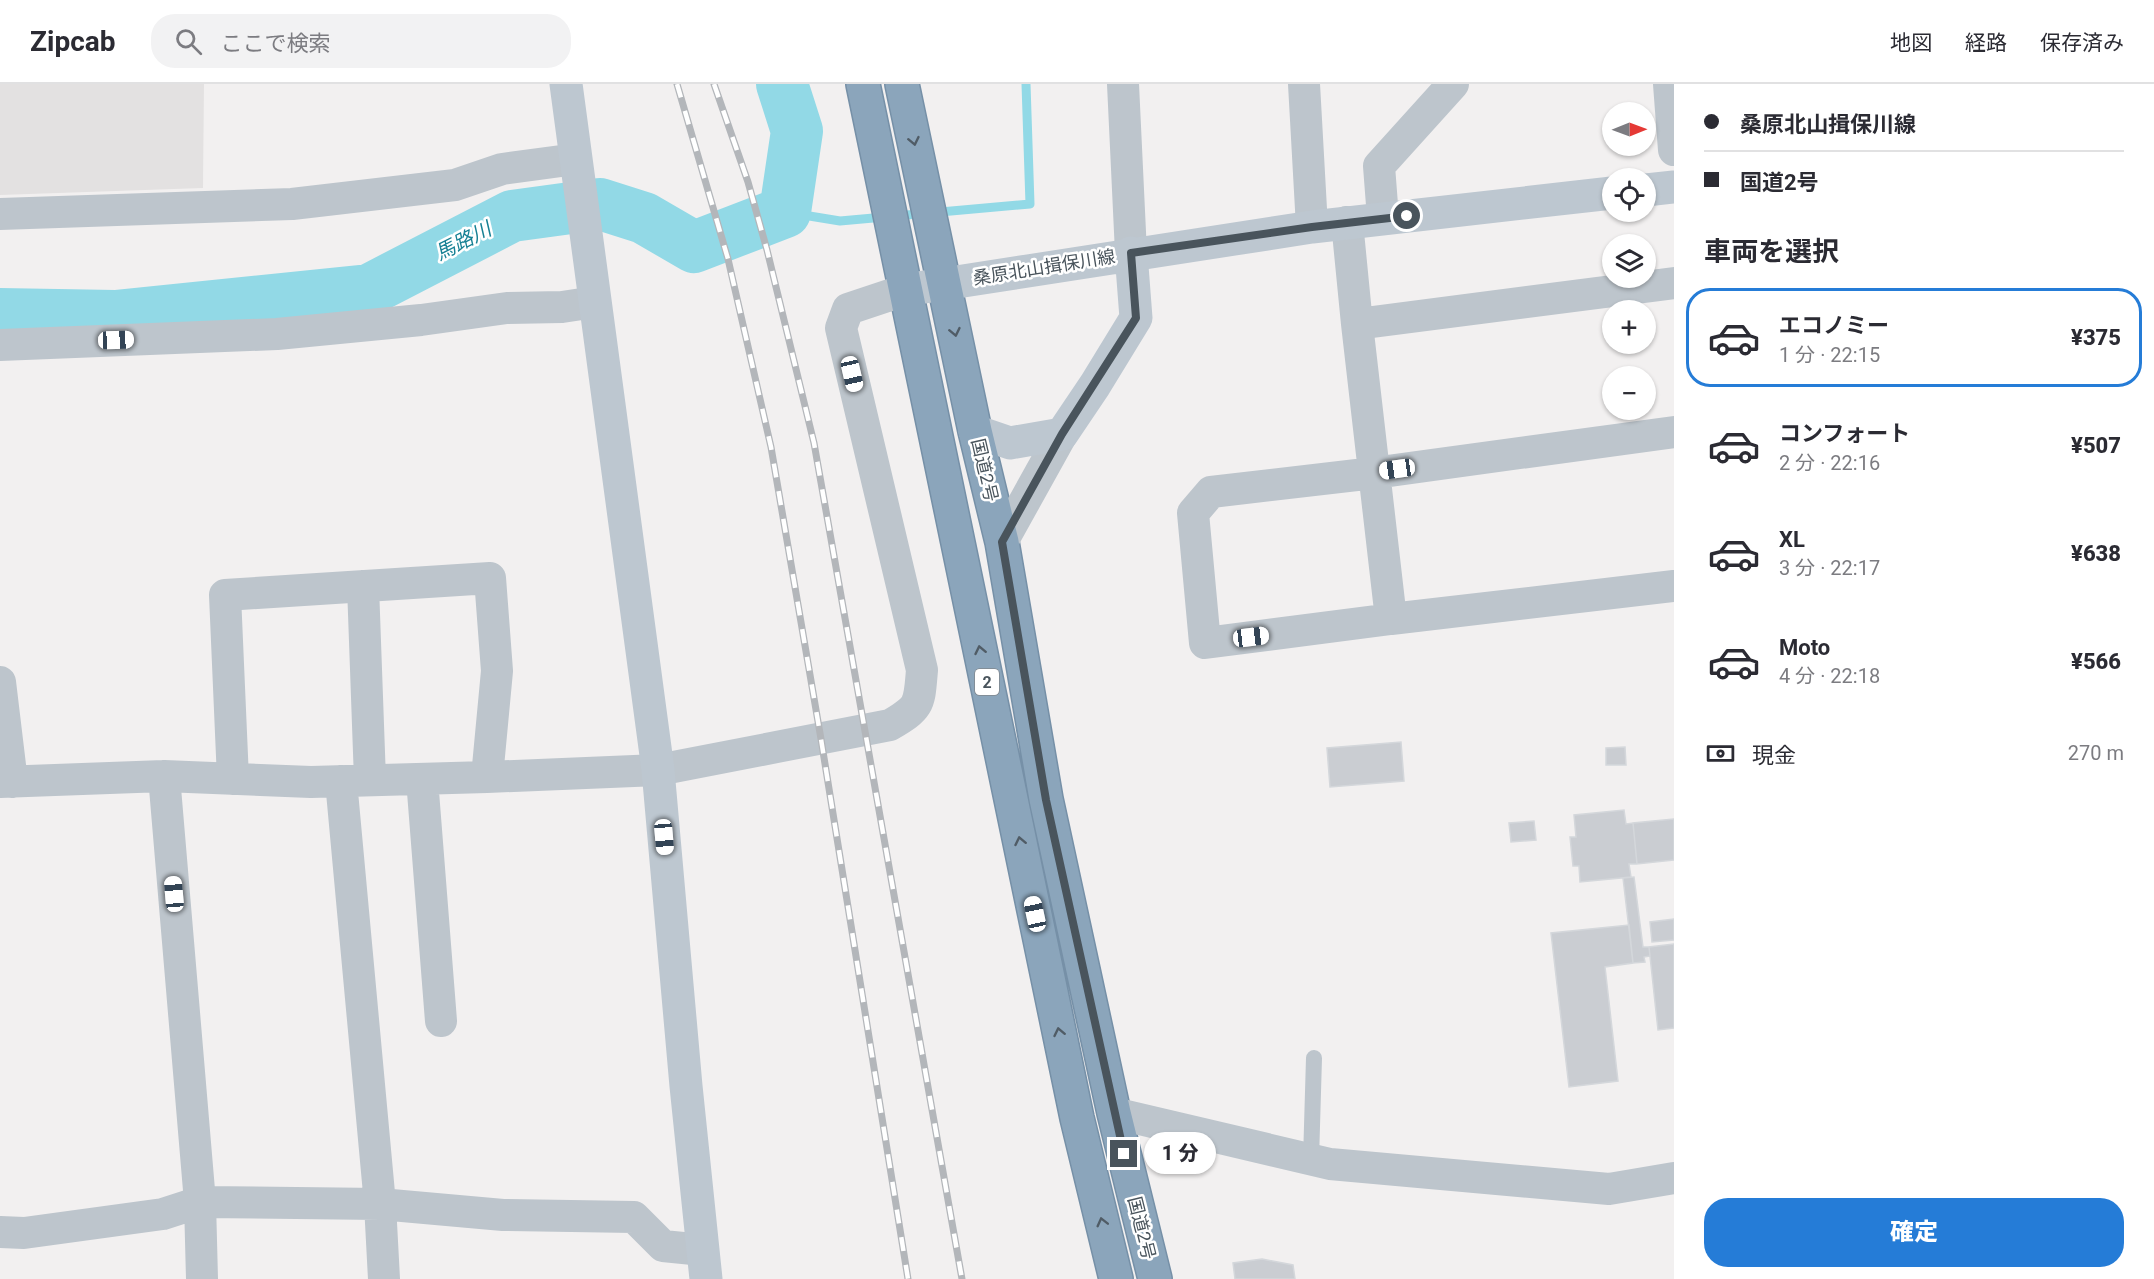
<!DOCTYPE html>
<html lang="ja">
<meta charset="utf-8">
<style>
body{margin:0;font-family:Roboto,"Noto Sans JP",sans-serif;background:#f2f2f3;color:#2b2b33;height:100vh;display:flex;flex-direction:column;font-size:22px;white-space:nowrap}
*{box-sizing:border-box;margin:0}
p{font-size:20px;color:#7c7c81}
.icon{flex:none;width:33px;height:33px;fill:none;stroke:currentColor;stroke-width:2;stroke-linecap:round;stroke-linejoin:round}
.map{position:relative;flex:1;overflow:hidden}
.panel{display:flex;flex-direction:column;background:#fff;width:480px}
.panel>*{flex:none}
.hud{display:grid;align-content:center;height:132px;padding:0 30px;background:#fff}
.needle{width:39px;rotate:89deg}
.fabs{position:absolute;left:1602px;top:18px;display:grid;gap:12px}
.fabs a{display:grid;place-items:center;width:54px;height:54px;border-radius:50%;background:#fff;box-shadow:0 2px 4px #0004;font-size:30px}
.end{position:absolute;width:27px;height:27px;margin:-14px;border:8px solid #49545c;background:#fff;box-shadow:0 0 0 3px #fff}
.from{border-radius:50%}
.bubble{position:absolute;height:42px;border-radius:21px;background:#fff;box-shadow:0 2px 4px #0004;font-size:20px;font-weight:800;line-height:42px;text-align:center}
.car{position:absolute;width:18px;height:36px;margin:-18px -9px;border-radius:8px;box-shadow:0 0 4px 2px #0007;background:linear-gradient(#fff 24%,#345 0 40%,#fff 0 76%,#345 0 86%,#fff 0)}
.hud b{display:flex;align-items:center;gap:21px;height:57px;font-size:22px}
.hud b+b{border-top:2px solid #e1e1e2}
.hud i{width:15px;height:15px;background:#2b2b33}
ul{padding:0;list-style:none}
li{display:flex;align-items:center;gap:18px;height:99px;margin:0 12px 9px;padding:0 18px;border:3px solid transparent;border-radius:24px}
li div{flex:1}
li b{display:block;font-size:22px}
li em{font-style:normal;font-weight:800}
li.current{border-color:#257cd7}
li>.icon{width:54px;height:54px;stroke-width:1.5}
h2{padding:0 30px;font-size:27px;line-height:72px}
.pay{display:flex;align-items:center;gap:15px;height:66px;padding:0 30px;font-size:22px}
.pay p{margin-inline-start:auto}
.action{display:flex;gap:12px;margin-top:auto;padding:12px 30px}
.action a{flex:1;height:69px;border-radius:24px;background:#257cd7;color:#fff;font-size:24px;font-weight:800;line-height:69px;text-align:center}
header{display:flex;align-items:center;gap:36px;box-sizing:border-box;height:84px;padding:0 30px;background:#fff;border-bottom:2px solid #e1e1e2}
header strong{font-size:28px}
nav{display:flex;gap:33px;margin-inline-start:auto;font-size:21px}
.search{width:420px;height:54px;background:#f2f2f3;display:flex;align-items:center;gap:15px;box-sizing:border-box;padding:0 21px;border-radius:24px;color:#7c7c81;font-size:22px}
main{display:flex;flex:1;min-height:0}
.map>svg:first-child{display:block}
</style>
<header>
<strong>Zipcab</strong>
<div class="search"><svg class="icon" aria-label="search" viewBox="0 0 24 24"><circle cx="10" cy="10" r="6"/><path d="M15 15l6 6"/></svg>ここで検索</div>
<nav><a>地図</a><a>経路</a><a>保存済み</a></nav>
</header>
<main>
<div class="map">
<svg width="1674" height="1195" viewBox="0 0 1674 1195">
<rect width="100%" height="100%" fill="#f2f0f0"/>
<path fill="#e3e1e1" d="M0,0H204L203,104L0,111Z"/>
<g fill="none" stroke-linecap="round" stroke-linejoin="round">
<path stroke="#92d9e6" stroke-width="9" d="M785,128L840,137L1030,120L1026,0"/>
<path stroke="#92d9e6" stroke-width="52" d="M0,230L115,232L369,206L512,132L600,120L644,134L694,163L785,128L797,47L782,0"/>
</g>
<path fill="#cacdd2" stroke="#d4d7db" stroke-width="1.5" d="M1401,658L1404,697L1330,703L1327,664Z
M1625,663L1626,681H1606V664Z
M1624,726L1626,740L1633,739L1637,780H1629L1631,793L1580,798L1579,782H1573L1570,753H1576L1574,731Z
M1674,735V776L1637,780L1633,739Z
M1534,737L1536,756L1511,758L1509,739Z
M1634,793L1643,863H1649L1650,872L1644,873L1645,878L1633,879L1623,794Z
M1674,835V856L1652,858L1650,838Z
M1629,841L1633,879L1605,883L1618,997L1569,1003L1551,849Z
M1674,860V944L1658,946L1649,863Z
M1262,1175L1293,1181L1295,1195H1235L1233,1179Z"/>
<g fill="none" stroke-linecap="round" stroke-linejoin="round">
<defs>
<path id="highway" d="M863,0L1077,1034L1116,1195
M902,0L975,347L1002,458L1046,715L1114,1029L1155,1195"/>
</defs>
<use href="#highway" stroke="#7690a7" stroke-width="36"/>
<path stroke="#bdc5cc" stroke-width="16" d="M1311,1076L1314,974"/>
<path stroke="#bdc5cc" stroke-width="32" d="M1123,0L1131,169
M1304,0L1312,143
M1669,0L1674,66
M0,130L292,120L455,101L502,85L576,75
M1383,134L1379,82L1453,0
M1347,138L1357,240L1391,535L1674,502
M1357,240L1674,199
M0,261L277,250L421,236L507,224L562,223L595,218
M1002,458L1062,350
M363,502L370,696
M1391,535L1205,559L1193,429L1211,408L1374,389L1674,348
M0,598L12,698
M164,692L200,1118L202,1195
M233,695L225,511L490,494L497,587L487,693
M422,695L441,937
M341,697L380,1120L384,1195
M0,698L164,692L311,698L487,693L658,686L890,641C921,623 919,620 922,586L841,244L848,225L905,206
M1114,1029L1330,1080L1609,1105L1674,1094
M0,1148L24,1149L163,1130L200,1118L380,1120L503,1131L634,1133L663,1162L703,1166"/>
<path stroke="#bdc7d0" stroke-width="33" d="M566,0L658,686L686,1002L706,1195
M1646,106L1674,103
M905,206L1312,143L1612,109
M975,347L1010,359L1062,350L1095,301L1136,234L1131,169"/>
<use href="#highway" stroke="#8ba5bb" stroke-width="33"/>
<defs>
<path id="rail" d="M677,0L728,175L771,363L821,655L908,1195
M714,0L748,98L767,166L814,359L962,1195"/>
</defs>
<use href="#rail" stroke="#b3b6ba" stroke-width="7"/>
<use href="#rail" stroke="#fff" stroke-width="4.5" stroke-dasharray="14" stroke-linecap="butt"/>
</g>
<defs><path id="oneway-chevron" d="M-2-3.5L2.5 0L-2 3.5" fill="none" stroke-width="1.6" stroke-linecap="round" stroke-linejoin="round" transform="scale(1.5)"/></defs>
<g stroke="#505c66">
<use href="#oneway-chevron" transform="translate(914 57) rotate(78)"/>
<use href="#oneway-chevron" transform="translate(955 248) rotate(78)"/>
<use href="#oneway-chevron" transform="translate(980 566) rotate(-102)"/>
<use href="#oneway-chevron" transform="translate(1020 757) rotate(-102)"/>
<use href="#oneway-chevron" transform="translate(1059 948) rotate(-102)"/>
<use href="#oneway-chevron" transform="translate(1102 1138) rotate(-104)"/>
</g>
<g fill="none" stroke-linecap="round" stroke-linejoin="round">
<path stroke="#49545c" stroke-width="8" d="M1124,1070L1046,716L1002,458L1062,350L1136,234L1131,169L1312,143L1407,132"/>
</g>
<g text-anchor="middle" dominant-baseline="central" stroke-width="5" stroke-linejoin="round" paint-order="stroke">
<rect fill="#fff" stroke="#80878d" stroke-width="1.5" x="975" y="585" width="24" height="26" rx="4.5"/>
<g font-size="16" font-weight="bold" fill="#49545c">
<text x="987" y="598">2</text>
</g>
<g font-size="18" fill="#49545c" stroke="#fff">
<text transform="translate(1044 183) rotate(-9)">桑原北山揖保川線</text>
<text transform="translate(985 386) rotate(77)">国道2号</text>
<text transform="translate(1142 1144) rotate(76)">国道2号</text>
</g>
<g font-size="20" font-style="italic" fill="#168094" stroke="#fff">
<text transform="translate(463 157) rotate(-27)">馬路川</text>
</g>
</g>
</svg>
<div class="fabs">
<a><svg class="needle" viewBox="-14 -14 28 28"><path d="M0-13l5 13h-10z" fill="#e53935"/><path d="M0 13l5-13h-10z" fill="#7c7c81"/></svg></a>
<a><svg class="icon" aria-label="locate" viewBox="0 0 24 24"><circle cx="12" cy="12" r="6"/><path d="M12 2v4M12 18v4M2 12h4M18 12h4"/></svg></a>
<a><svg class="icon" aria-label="layers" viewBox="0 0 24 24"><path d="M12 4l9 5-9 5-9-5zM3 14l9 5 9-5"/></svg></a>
<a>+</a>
<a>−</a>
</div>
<i class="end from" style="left:1407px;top:132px"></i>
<i class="end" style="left:1124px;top:1070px"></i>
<div class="bubble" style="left:1144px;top:1048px;width:72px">1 分</div>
<i class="car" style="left:116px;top:256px;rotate:88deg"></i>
<i class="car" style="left:852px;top:290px;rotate:167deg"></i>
<i class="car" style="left:1397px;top:385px;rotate:262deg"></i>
<i class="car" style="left:1251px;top:553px;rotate:83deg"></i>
<i class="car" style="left:664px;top:753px;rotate:175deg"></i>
<i class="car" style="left:174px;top:810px;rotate:355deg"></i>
<i class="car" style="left:1035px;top:830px;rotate:348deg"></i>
</div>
<section class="panel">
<div class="hud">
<b><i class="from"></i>桑原北山揖保川線</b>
<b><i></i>国道2号</b>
</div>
<h2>車両を選択</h2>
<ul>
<li class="current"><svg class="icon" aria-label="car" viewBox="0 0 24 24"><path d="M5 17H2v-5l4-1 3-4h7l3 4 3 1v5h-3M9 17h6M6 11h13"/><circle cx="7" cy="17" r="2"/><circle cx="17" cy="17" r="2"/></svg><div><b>エコノミー</b><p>1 分 · 22:15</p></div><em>¥375</em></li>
<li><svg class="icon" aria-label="car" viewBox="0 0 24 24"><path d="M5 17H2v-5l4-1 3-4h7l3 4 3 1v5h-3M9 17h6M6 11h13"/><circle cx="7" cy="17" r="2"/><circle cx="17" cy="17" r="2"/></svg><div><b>コンフォート</b><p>2 分 · 22:16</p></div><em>¥507</em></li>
<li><svg class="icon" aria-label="car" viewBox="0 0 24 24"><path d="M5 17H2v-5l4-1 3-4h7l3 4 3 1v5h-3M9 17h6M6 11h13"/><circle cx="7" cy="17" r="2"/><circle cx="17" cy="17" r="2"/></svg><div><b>XL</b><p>3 分 · 22:17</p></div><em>¥638</em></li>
<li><svg class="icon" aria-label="car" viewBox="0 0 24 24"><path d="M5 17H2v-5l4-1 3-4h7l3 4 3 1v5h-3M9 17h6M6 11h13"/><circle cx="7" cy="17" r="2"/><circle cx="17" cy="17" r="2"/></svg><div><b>Moto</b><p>4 分 · 22:18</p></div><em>¥566</em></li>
</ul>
<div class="pay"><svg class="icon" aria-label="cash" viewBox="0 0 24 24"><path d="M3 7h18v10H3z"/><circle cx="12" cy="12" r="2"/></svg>現金<p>270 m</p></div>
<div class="action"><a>確定</a></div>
</section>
</main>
